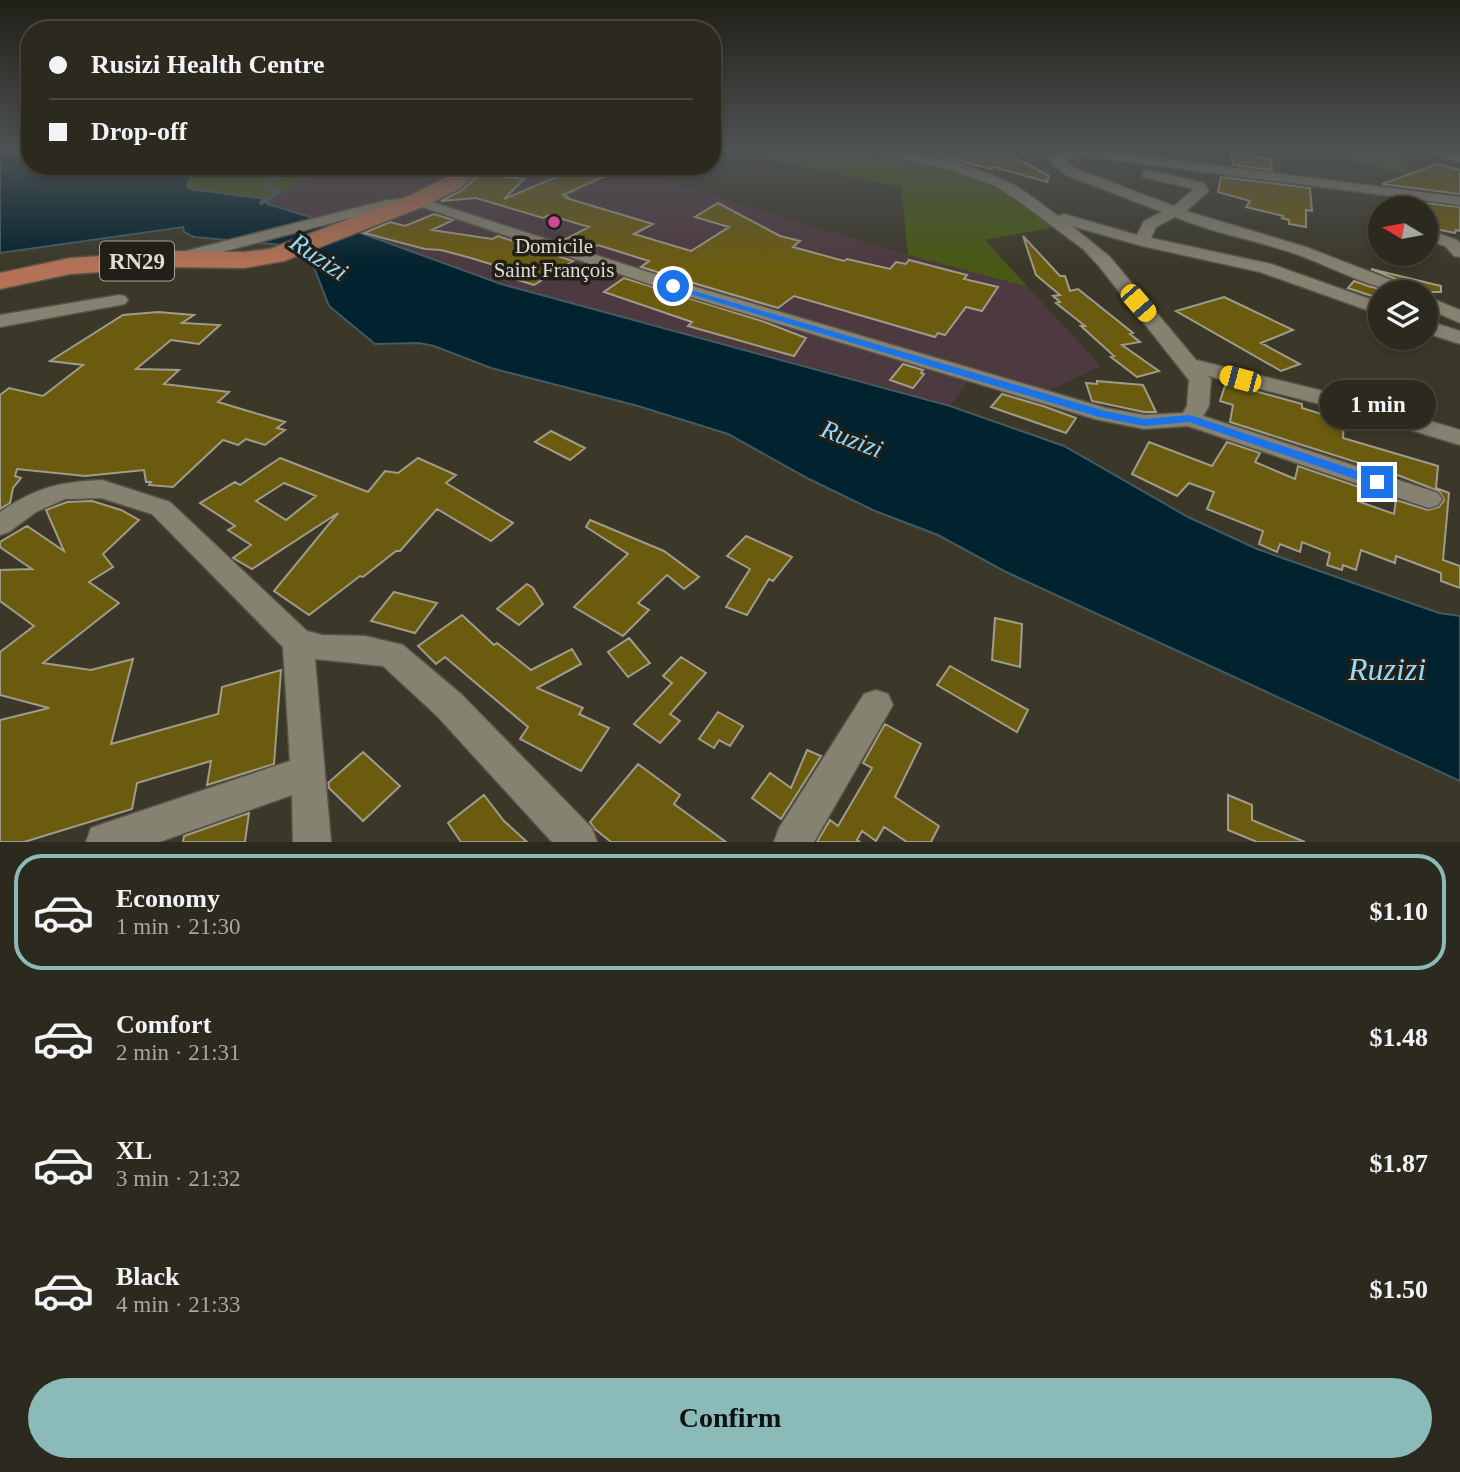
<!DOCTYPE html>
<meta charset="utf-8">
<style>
body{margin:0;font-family:Georgia,serif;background:#38362c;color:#f1f3f6;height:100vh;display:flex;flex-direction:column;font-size:26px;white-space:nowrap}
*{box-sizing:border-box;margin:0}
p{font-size:23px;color:#a6a7a4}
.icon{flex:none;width:38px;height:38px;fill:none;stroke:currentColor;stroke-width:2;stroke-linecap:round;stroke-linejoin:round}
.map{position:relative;height:842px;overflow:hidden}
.side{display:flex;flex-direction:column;background:#2c2a1f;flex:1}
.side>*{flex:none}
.hud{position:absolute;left:21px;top:21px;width:700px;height:154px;border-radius:28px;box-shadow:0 4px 10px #0003,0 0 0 2px #48463d;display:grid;align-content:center;height:154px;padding:0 28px;background:#2c2a1f}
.needle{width:46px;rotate:280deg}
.tools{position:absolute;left:1368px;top:196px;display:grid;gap:14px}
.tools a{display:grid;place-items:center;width:70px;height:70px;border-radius:50%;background:#2c2a1f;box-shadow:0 4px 10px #0003,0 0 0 2px #48463d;font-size:35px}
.end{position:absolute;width:32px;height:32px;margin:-16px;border:9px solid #1a73e8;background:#fff;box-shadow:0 0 0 4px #fff}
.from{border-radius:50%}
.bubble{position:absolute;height:49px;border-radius:24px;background:#2c2a1f;box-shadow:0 4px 10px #0003,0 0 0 2px #48463d;font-size:23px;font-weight:700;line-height:49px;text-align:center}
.car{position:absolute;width:21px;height:42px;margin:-21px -10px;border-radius:9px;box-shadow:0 0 5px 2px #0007;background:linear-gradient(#f5c518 24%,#345 0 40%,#f5c518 0 76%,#345 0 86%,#f5c518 0)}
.hud b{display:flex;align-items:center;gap:24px;height:66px;font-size:26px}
.hud b+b{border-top:2px solid #48463d}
.hud i{width:18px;height:18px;background:#f1f3f6}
ul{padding:12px 0 0;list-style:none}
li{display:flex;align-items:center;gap:21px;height:116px;margin:0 14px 10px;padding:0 14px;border:4px solid transparent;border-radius:28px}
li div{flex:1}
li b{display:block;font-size:26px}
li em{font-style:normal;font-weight:700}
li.selected{border-color:#8bbbb9}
li>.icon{width:63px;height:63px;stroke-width:1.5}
.cta{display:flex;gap:14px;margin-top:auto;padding:14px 28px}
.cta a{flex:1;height:80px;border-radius:42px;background:#8bbbb9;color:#111;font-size:28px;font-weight:700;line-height:80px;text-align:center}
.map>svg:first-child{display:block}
</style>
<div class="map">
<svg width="1460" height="842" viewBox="0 0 1460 842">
<rect width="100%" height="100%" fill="#3b3829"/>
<path fill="#4d3940" d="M337,166H629L644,174L908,255L1028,287L1101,366L1041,394L973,374L950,406L501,284L350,229L266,204V199L279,192Z"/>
<path fill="#485913" d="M723,150C806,150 900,141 978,174C1007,186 1034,209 1060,226L985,240L1028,287L908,255L901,187Z
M1331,150H1432L1440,153L1399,158L1412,177L1332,155Z
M195,166H337L266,199L189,189L187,185Z"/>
<path fill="#01222f" stroke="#435a60" stroke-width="2" d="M0,150H30V166H195L187,185L190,189L266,199L267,204L350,229L501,284L950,406L1064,446L1188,517L1257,549L1439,613L1460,616V781L1004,571L938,535L875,511L809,479L728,434L638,406L491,368L434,346L419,343L375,344L329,306L315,270L305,253L294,246L194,237L184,232L183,227L0,253Z"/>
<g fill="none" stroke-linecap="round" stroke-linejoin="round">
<path stroke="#435a60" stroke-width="4.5" d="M261,203L279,192L267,188L269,182L304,166"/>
</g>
<path fill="#6b5b0f" stroke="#a09c8b" stroke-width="2" fill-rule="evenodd" d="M936,150H1002L1049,176L1047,182L994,167L991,169L936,155Z
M1231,153L1271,159L1272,170L1233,165Z
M1437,164L1460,170V194L1382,184Z
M583,166L610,174L563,195L568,197L566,198L653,224L634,234L691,251L729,227L695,217L718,203L780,236L800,241L793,247L844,261L847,259L890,269L896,262L906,264L909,260L967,275L964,279L998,287L982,311L966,307L945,335L938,333L935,337L794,296L778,308L680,279L641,267L649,261L598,245L590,250L562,241L589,227L549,215L543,218L476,198L441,201L461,191L480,174L524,179L504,199Z
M1221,177L1310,188L1312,211L1306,210V227L1289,224V220L1282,218L1283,216L1246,207L1250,201L1218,192Z
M1426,203L1460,207V231L1456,230L1455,233L1426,227Z
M434,214L453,220L432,230L492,239L498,236L573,261L534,285L511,278L520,273L471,258L441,250L425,249L364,233L390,222L405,226Z
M1023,236L1060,276H1065L1070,291L1078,289L1133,333L1130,334L1140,342L1122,345L1159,371L1137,377L1111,357L1114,356L1081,326H1085L1056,303L1060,302L1053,296L1060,295L1036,275Z
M1371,269L1441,286V292H1418L1413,286Z
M624,278L762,321L806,338L794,356L688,326L692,322L604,292Z
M1354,281L1368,286L1392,292H1381V299L1348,288Z
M1224,297L1293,330L1261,343L1300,364L1281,371L1176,311Z
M158,312L194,315L182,323L220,325L199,344L171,340L136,369L179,370L164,384L229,392L218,402L285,422L277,428L285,430L265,445L246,439L238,445L223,440L173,487L149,485L151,482H146L144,470L85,476L17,469L15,476L21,478L13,488L10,503L0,509V395L9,388L43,396L83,365L50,361L123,315Z
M903,364L923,370L921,373L924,374L913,388L890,380Z
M1097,381L1143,385L1156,412H1144L1092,401L1086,383L1097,384Z
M1226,383L1302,404V408L1344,421L1343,438L1438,466L1436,488L1449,493L1443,560L1460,566V588L1441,581V573L1396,556L1395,563L1361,550L1356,570L1343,565L1342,570L1327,565L1330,553L1302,542L1300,552L1280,544L1277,552L1259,544L1263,531L1207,509L1214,492L1189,483L1177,496L1132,474L1149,442L1212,466L1227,442L1260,453L1255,462L1295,479L1298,466L1365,489L1360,502L1394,514L1396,500L1428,510L1439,507L1444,500L1439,491L1400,476L1230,422L1233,405L1220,401Z
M1002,394L1043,406L1076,418L1066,433L991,407Z
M551,431L585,448L570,460L535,442Z
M280,458L368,492L385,471L398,473L418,458L456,475L446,483L513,523L491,541L437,509L400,551H396L363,577L360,576L309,615L274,591L338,513L252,569L233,558L251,545L228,530L235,526L200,503L235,482L240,485ZM284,483L316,496L286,520L256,501Z
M92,501L121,510L139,520L103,554L113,567L89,582L119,603L43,663L91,670L133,659L111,744L218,714L222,687L281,670L274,764L207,785L211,761L137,783L132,809L24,842H0V720L49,708L0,695V652L34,626L0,601V570L32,569L0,547V542L27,526L64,551L46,510L67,502Z
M590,520L664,551L699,577L684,589L667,575L638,603L649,610L623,636L574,607L628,554L586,527Z
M746,536L792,557L773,581L769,579L747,615L726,607L750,569L727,556Z
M527,584L533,588L543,604L519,625L497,609Z
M394,592L437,603L415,633L371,621Z
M462,615L494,645L497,643L531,670L572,649L581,664L537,688L583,708L579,714L609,728L581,771L520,739L528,727L445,657L436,664L418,646Z
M995,618L1022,624L1020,667L992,660Z
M629,638L650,663L628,677L608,652Z
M681,657L706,673L670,714L680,721L660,743L634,724L672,683L663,676Z
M950,666L1028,710L1017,732L937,685Z
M718,712L743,726L730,746L719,740L714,748L699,739Z
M885,724L921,744L895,797L939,826L931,842H907L884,827L876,841L862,831L857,840L860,842H817L830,820L838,826L872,768L863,763Z
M807,750L821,756L781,819L752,798L770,773L791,788Z
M363,752L400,786L363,821L329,788L328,783Z
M638,764L680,795L674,804L726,842H611L595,829L590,822Z
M484,795L504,821L527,842H461L448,823Z
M1228,795L1252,805V820L1305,842H1257L1228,830Z
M249,813L245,842H183L184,836Z"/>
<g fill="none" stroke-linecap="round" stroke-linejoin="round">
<defs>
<path id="street" d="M871,150C915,150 963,162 1004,180C1023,188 1041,204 1058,216L1064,214L1137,235L1144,221L1162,212L1064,174L1050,161V155L1074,150H1096L1460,197V205L1082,156L1065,160L1074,168L1174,206L1194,189L1143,177V171L1148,170L1204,183L1209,191L1186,211L1306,247L1412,288L1415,292C1372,292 1334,267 1293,253C1254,240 1214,233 1175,217L1156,227L1151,238L1271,264L1381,303V315L1260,272L1142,246L1072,226L1110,257L1196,360L1364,401L1460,430V445L1348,411L1208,376L1211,379L1209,406L1203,416L1438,493L1442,499L1438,505L1429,508L1420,505L1188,426L1144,429L1095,419L667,290L416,205L392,207L176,264L168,259L170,255L387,200L417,197L679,282L1106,408L1144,415L1183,413L1187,406L1189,380L1098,265L1083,249L1017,200L995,186L947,169L872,153Z
M1435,150L1460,154V162L1435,156Z
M1426,229L1457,240L1460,243V257L1454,256L1445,246L1426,240Z
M119,295L125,296L128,300L125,304L0,327V315Z
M1426,296L1460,310V323L1426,308Z
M1426,320L1460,331V344L1426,333Z
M102,480L170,502L307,631L322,635L365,636L403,645L461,694L592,828L597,842H552L437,716L383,666L315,659L331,842H293L292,795L159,842H86L91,828L105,823L290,761L283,647L152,514L101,498L65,499L36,512L9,532L0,535V512C37,487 59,482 102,480Z
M876,690L888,694L893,705L814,842H774L779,828L864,694Z"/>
<path id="primary" d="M461,166H485L459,189L425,206L284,261L244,268L176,267L70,274L0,289V273L70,258L176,251L244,252L270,249L409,196L443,179Z"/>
</defs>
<use href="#street" stroke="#575447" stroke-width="3"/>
<use href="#primary" stroke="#575447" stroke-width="3"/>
<use href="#street" fill="#868272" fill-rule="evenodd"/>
<use href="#primary" fill="#b57256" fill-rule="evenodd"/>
</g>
<linearGradient id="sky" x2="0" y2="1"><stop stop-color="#201f17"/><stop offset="0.56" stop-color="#4f5354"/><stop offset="1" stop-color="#4f5354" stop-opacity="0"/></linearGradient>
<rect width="1460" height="268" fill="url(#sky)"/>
<path fill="#1a73e8" d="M670,284L1105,411L1144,419L1190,415L1381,479L1383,482L1377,486L1373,485L1189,422L1144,426L1099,417L670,288Z"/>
<circle fill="#d1479c" stroke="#211f18" stroke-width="2.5" cx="554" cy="222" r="7"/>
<g text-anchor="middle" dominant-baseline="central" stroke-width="7" stroke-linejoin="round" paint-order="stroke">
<g font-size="21" fill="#dedcd3" stroke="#211f18">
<text x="554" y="246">Domicile<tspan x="554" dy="24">Saint François</tspan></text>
</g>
<rect fill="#211f18" stroke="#a5a39b" stroke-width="2" x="100" y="241.5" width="74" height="39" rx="5"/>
<g font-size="23" font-weight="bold" fill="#dedcd3">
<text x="137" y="261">RN29</text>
</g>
<g font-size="26" font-style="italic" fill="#92dafd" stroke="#211f18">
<text transform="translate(319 257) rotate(34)">Ruzizi</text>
<text transform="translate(852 439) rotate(21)">Ruzizi</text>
</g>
<g font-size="32" font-style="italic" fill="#92dafd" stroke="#211f18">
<text x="1387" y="669">Ruzizi</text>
</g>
</g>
</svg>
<div class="tools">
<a><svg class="needle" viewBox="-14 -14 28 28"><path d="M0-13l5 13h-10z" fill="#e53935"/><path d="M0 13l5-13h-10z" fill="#a6a7a4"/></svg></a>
<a><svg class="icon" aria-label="layers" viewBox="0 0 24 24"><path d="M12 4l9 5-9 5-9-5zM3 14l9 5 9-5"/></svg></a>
</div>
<i class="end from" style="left:673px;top:286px"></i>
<i class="end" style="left:1377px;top:482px"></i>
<div class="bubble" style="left:1320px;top:380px;width:116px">1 min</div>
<i class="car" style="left:1138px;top:303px;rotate:139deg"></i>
<i class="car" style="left:1240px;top:379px;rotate:285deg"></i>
<div class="hud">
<b><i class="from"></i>Rusizi Health Centre</b>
<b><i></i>Drop-off</b>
</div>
</div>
<section class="side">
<ul>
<li class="selected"><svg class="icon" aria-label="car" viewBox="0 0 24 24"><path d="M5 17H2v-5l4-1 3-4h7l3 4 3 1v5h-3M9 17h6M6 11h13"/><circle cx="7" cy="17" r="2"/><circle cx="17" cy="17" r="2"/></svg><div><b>Economy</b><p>1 min · 21:30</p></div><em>$1.10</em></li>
<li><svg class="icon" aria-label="car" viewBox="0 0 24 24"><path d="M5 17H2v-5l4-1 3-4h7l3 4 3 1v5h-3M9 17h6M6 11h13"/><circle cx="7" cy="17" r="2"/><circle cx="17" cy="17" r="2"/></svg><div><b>Comfort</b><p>2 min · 21:31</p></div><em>$1.48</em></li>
<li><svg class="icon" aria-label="car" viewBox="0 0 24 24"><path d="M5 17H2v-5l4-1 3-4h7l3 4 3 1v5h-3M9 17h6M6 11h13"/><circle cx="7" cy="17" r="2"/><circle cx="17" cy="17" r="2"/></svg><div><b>XL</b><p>3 min · 21:32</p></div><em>$1.87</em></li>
<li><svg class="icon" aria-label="car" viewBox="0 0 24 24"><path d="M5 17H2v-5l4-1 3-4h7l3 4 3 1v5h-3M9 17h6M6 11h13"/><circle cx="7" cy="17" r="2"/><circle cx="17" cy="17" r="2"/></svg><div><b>Black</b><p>4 min · 21:33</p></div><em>$1.50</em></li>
</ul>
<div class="cta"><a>Confirm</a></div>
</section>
